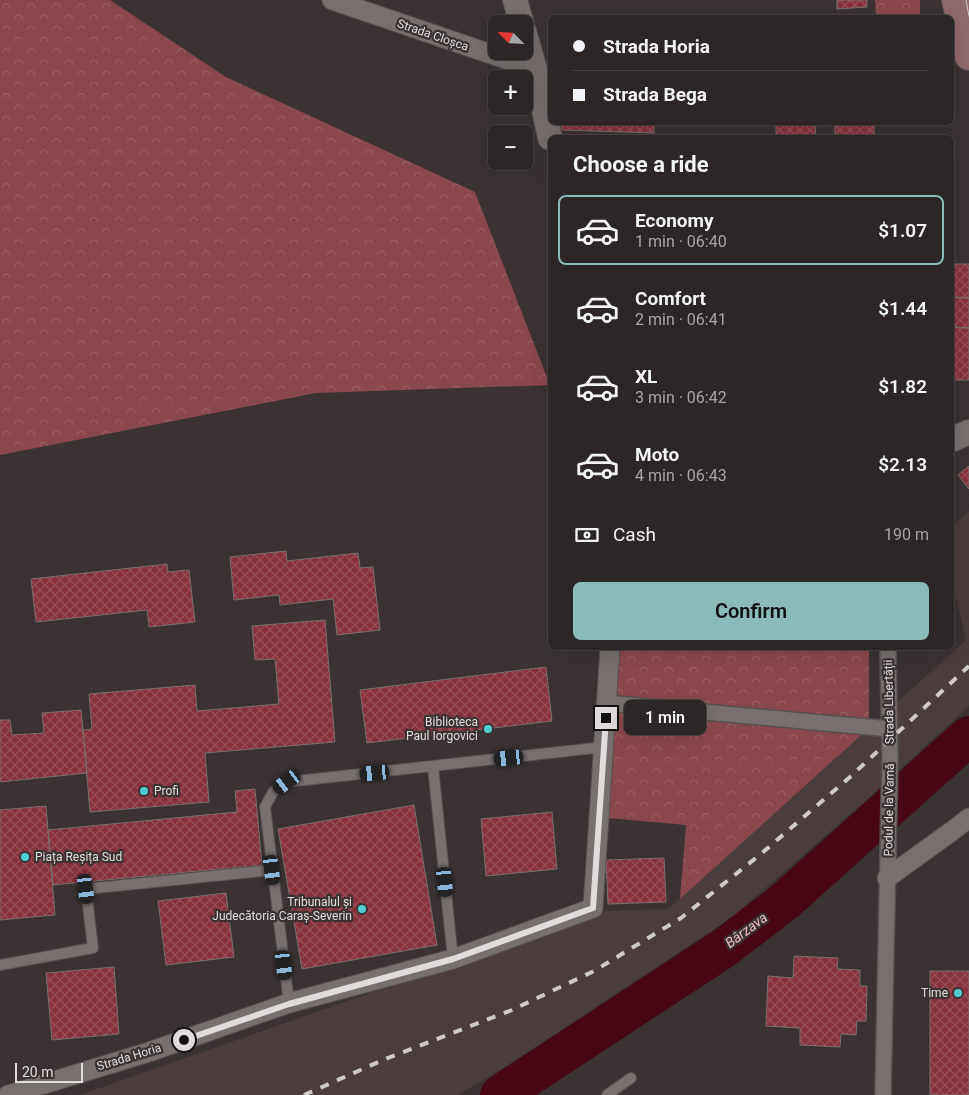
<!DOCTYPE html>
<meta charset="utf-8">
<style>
body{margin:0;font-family:Roboto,sans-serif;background:#383232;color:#f1f3f6;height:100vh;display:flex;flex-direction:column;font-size:19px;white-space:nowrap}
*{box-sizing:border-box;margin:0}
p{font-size:16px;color:#a6a5a7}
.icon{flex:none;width:28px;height:28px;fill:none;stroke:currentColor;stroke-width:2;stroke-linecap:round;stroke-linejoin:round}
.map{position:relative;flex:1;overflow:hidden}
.drawer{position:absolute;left:548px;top:135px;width:406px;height:515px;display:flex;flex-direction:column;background:#2c2626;border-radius:8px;box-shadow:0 5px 20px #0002,0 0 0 1px #484343}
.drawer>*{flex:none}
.hud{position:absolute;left:548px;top:15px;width:406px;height:110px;border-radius:8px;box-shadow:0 5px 20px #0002,0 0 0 1px #484343;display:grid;align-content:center;height:110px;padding:0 25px;background:#2c2626}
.needle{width:32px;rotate:294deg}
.controls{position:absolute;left:488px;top:15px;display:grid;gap:10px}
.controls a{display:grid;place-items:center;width:45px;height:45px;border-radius:8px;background:#2c2626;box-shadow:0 5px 20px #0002,0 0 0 1px #484343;font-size:25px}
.scale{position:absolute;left:15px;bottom:12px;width:68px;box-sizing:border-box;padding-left:5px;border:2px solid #e1dcdc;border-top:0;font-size:14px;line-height:18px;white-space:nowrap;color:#e1dcdc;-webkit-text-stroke:4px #3b3333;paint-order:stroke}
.end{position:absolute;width:22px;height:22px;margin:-11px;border:6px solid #e1dcdc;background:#111;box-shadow:0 0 0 2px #111}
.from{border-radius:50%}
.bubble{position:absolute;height:35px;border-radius:8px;background:#2c2626;box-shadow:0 5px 20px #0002,0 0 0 1px #484343;font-size:16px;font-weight:600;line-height:35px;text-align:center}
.car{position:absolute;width:15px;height:30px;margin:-15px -8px;border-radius:6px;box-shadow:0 0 4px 1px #0007;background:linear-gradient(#222 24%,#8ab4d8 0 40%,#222 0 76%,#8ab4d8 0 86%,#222 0)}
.hud b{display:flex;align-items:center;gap:18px;height:48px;font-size:19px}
.hud b+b{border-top:1px solid #484343}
.hud i{width:12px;height:12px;background:#f1f3f6}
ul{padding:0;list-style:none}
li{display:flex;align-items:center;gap:15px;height:70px;margin:0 10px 8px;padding:0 15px;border:2px solid transparent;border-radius:8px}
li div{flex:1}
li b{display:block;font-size:19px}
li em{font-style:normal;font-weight:600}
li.active{border-color:#8bbbb9}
li>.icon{width:45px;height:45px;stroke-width:1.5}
h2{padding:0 25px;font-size:22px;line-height:60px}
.pay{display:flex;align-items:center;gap:12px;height:55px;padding:0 25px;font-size:19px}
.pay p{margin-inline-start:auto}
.primary-button{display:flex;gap:10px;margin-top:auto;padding:10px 25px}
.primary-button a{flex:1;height:58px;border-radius:8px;background:#8bbbb9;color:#111;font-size:20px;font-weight:600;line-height:58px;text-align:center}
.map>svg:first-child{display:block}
</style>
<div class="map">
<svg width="969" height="1095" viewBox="0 0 969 1095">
<defs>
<pattern id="forest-crowns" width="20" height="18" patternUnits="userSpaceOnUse" patternTransform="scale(1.25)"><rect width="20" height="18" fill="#8a474d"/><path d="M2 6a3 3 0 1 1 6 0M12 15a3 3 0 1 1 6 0" fill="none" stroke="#9a6166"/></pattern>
<pattern id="building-cross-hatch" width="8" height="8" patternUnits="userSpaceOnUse" patternTransform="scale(1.25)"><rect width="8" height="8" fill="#87313d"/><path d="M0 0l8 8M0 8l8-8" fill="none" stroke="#984e58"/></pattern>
</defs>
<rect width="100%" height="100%" fill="#3b3333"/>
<path fill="#4b3d3e" d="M969,511V706L864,802L732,917L511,1063L458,1095H80L604,911L668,909L680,899L966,640L951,576V528Z"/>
<path fill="url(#forest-crowns)" d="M0,0H110L226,77L475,192L550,385L316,393L0,455Z
M875,0H920V17H876Z
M618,648H869V728L680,899L686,825L608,818Z"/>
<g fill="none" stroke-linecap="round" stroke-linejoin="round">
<path stroke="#470715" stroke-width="40" d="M500,1095L724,948L784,902L969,736"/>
</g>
<path fill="url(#building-cross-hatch)" stroke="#786f6f" d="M837,0H867V7L837,9Z
M562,122H654V133L562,130Z
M776,122H816L815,138H776Z
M874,125V138H835V126Z
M951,264H969V298L951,297Z
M951,297L969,298V328L951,327Z
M951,327L969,328V380H951Z
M969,466V489L958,475Z
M286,551L287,561L358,553L360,568L373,567L380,630L337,635L333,599L280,605L279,595L234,600L230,557Z
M167,564L168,572L189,570L195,622L149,627L147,610L36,622L31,579Z
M325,620L335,742L205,753L209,802L90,812L83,730L92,729L89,694L195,685L197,711L279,704L275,659L255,660L252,626Z
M546,667L552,721L367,743L360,690Z
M81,710L87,773L0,782V720H10L12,735L44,733L42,713Z
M255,789L262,865L53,885L48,830L237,812L235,791Z
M414,805L437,945L302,969L278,829Z
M46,806L55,915L0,920V810Z
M552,812L557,869L486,876L481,819Z
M664,858L666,902L608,904L606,860Z
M226,893L234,957L166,965L158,901Z
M794,956L838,958L837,969L860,970V986H867L866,1021H857L856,1035L841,1034L840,1047L800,1045V1028L766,1026L768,976L793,978Z
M114,967L119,1034L52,1040L46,973Z
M930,971H969V1095H930Z"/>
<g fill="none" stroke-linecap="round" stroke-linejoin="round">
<defs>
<path id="service" d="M433,767L453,959
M0,965L93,948L86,889L272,870
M289,1003L265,807L273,792L287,782L604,747
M607,1095L631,1078"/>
<path id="pedestrian" d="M607,703L890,729
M883,1095L890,757L888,648"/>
<path id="minor" d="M332,0L535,69
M887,878L952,831L969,818
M8,1095L149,1052L289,1003L453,959L593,908L610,648"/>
<path id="tertiary" d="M515,0L522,24
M524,31L535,69L550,138
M951,440L969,432"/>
<path id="secondary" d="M956,0L969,56"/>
</defs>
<use href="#service" stroke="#575151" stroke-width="12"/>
<use href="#pedestrian" stroke="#575151" stroke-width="18"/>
<use href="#minor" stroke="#575151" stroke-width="21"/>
<use href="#tertiary" stroke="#575151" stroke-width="26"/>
<use href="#secondary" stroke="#575151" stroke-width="30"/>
<use href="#service" stroke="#786f6f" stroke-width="10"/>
<use href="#pedestrian" stroke="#786f6f" stroke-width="15"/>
<use href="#minor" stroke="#786f6f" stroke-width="19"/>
<use href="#tertiary" stroke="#786f6f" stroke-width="24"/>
<use href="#secondary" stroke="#90696c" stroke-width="28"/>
<path stroke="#cfcaca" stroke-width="1" d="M966,0L969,16"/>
<path stroke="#cfcaca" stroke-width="4" stroke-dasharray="9 9" stroke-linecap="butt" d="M304,1095L383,1060L512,1010L594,971L681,918L762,853L850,777L969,666"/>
</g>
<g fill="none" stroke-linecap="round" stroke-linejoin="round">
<path stroke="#e1dcdc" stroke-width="6" d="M184,1040L289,1004L453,959L593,908L606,718"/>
</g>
<g fill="#52cdcd" stroke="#3b3333" stroke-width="2">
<circle cx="488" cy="729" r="5"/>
<circle cx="144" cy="791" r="5"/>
<circle cx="25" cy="857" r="5"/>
<circle cx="362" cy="909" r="5"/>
<circle cx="958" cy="993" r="5"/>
</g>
<g text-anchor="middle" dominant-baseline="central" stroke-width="4.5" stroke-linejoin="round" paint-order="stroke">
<g font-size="12" fill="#e1dcdc" stroke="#3b3333">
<text transform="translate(433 35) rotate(19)">Strada Cloșca</text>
<text transform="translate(889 702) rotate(-91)">Strada Libertății</text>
<text transform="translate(889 810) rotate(-89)">Podul de la Vamă</text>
<text transform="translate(129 1057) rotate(-17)">Strada Horia</text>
</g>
<g font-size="12" fill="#e1dcdc" stroke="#3b3333" text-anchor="end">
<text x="478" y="722">Biblioteca<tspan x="478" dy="14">Paul Iorgovici</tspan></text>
<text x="154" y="791" text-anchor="start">Profi</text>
<text x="35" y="857" text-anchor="start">Piața Reșița Sud</text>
<text x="352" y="902">Tribunalul și<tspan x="352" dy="14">Judecătoria Caraș-Severin</tspan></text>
<text x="948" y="993">Time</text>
</g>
<g font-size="14" font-style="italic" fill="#efbcbf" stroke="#3b3333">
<text transform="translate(746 930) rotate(-37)">Bârzava</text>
</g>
</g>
</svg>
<div class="controls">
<a><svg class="needle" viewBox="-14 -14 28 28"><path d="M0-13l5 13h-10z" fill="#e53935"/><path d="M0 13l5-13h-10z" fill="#a6a5a7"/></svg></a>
<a>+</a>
<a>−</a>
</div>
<div class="scale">20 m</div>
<i class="end from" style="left:184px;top:1040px"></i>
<i class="end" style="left:606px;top:718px"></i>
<div class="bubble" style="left:624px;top:700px;width:82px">1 min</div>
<i class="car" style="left:509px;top:758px;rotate:264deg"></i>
<i class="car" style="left:375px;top:773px;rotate:265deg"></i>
<i class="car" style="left:287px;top:782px;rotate:234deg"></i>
<i class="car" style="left:272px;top:870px;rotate:173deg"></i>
<i class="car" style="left:445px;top:882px;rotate:174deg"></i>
<i class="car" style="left:86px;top:889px;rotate:173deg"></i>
<i class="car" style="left:284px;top:965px;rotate:173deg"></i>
<div class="hud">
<b><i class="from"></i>Strada Horia</b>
<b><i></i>Strada Bega</b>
</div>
<section class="drawer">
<h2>Choose a ride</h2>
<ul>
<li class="active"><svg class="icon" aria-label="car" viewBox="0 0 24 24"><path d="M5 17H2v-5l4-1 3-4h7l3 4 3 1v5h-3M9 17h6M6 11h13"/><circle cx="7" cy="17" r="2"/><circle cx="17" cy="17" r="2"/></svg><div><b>Economy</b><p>1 min · 06:40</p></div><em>$1.07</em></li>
<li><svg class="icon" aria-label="car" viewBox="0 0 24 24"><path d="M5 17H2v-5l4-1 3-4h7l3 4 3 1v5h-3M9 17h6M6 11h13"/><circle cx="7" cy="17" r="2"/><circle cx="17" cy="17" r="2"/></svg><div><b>Comfort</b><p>2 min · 06:41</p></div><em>$1.44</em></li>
<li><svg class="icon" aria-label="car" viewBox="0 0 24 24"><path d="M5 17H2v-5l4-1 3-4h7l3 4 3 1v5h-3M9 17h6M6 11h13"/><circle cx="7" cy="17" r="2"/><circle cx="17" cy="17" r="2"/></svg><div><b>XL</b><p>3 min · 06:42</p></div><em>$1.82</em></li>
<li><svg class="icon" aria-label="car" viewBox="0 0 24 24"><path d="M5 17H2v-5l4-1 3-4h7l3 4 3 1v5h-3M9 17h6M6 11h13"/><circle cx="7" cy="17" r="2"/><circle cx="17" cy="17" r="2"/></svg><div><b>Moto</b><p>4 min · 06:43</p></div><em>$2.13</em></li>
</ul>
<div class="pay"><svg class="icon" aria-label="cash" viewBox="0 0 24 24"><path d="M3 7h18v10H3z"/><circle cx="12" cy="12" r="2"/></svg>Cash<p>190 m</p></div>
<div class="primary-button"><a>Confirm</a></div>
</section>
</div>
